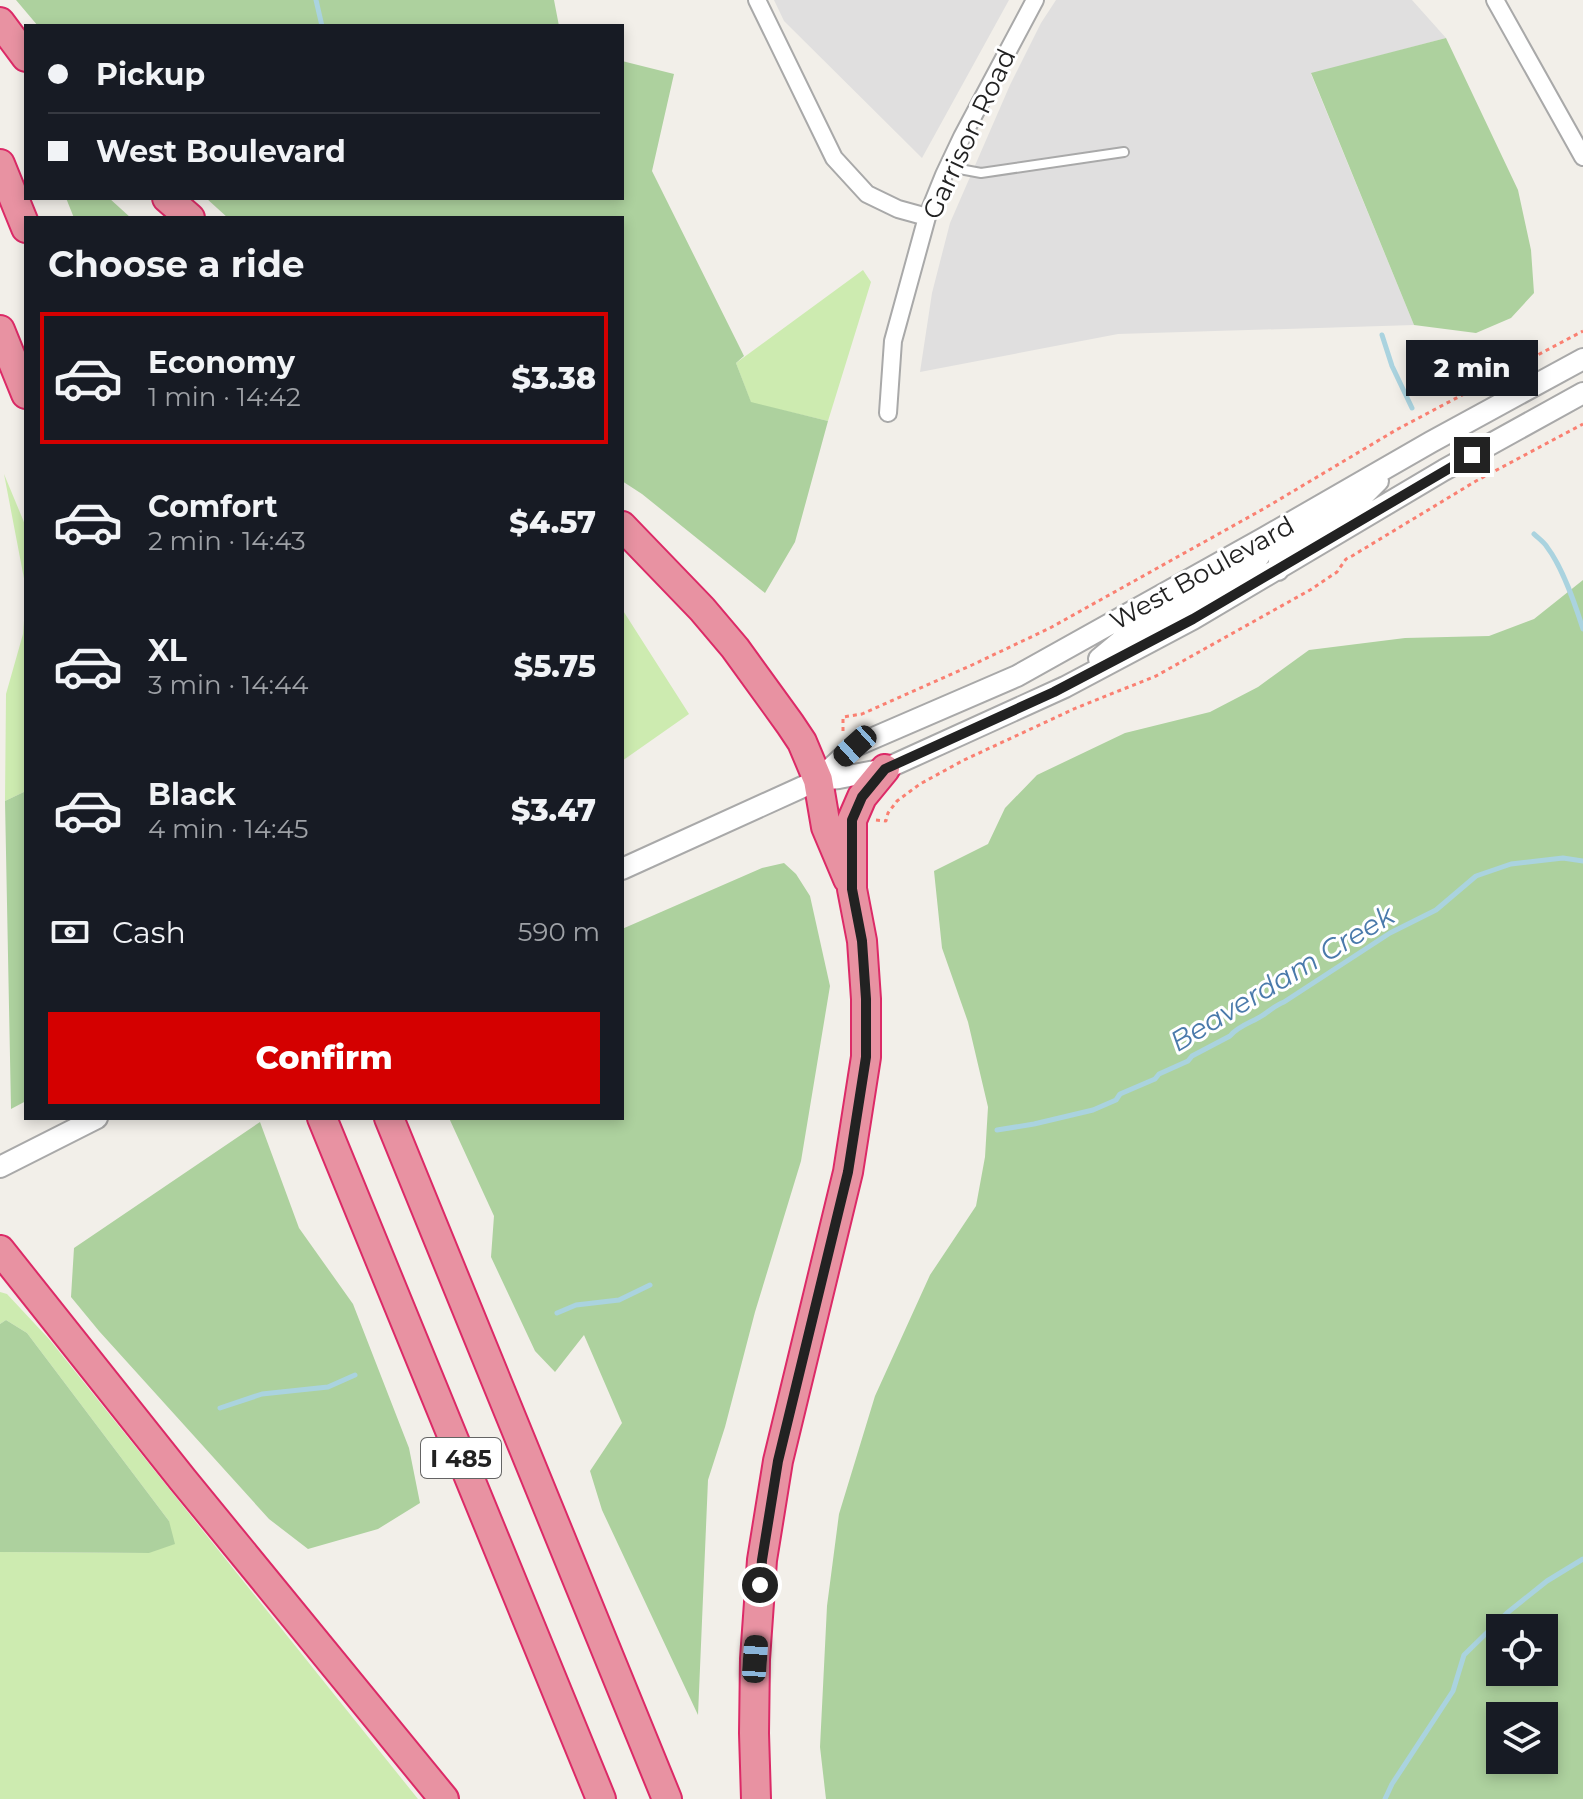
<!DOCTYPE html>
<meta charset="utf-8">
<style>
body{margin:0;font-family:Montserrat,sans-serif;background:#20242c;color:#f1f3f6;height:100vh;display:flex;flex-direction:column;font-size:30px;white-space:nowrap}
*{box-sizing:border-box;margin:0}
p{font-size:26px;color:#9ea1a6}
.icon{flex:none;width:44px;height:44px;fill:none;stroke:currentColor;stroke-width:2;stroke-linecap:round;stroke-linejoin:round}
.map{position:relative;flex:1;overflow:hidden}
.sheet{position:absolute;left:24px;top:216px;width:600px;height:904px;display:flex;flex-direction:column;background:#171b24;border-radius:0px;box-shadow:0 4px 12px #0003}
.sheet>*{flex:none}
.banner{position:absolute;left:24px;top:24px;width:600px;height:176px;border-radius:0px;box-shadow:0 4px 12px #0003;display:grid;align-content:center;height:176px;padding:0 24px;background:#171b24}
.buttons{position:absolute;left:1486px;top:1614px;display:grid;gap:16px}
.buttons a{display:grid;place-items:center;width:72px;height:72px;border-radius:0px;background:#171b24;box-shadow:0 4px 12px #0003;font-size:40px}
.end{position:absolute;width:36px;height:36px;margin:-18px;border:10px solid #222;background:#fff;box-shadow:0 0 0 4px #fff}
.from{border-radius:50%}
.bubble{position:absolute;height:56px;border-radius:0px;background:#171b24;box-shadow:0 4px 12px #0003;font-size:26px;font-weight:800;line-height:56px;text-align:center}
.car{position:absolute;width:24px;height:48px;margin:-24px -12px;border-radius:10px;box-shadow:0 0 6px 2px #0007;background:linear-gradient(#222 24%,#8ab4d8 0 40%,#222 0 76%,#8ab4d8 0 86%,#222 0)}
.banner b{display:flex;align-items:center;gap:28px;height:76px;font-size:30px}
.banner b+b{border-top:2px solid #363941}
.banner i{width:20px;height:20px;background:#f1f3f6}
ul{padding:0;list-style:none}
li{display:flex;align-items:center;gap:24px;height:132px;margin:0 16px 12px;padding:0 8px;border:4px solid transparent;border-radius:0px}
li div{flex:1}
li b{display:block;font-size:30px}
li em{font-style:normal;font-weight:800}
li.active{border-color:#d40000}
li>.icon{width:72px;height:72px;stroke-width:1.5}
h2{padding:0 24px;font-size:36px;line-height:96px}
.pay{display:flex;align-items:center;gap:20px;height:88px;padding:0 24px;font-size:30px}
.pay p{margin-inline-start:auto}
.action{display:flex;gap:16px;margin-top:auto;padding:16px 24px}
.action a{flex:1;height:92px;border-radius:0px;background:#d40000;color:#fff;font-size:32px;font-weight:800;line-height:92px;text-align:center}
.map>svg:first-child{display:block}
</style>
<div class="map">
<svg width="1583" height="1799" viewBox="0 0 1583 1799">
<rect width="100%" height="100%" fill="#f2efe9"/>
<path fill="#e0dfdf" d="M774,0H1009L922,158L784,21Z
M1056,0H1412L1446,38L1311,74L1414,325L1118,334L920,372L932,293L950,223L1010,85L1041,23Z"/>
<path fill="#cdebb0" d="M863,270L871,282L828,421L751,403L736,363Z
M4,474L26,527V589Z
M26,593V791L5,801L6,694L23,634Z
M622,609L689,714L622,761Z
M0,1292L7,1294L49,1339L418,1799H0V1552L149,1553L169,1521L27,1333L6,1320L0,1324Z"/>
<path fill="#add19e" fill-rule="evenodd" d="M16,0H554L559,26H38Z
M1446,38L1518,190L1531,250L1534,293L1511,318L1476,333L1414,325L1311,73Z
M622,61L674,74L652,171L744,356L736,363L751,402L828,421L795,542L765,593L642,494L622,481V218H228L206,198H622Z
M66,198H109L131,218H74Z
M1583,580V1799H826L820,1747L827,1606L839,1514L875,1396L930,1275L976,1206L985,1157L988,1107L968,1022L942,948L934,871L988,844L1005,808L1037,775L1125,733L1210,712L1258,687L1309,650L1405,638L1489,636L1534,619ZM1544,1628V1672H1500V1628ZM1544,1716V1760H1500V1716Z
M26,791V1101L11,1109L5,801Z
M784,863L796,874L810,896L830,986L801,1161L755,1312L725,1427L708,1480L698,1715L602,1510L590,1471L622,1423L584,1335L555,1372L535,1351L491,1257L494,1216L449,1118H622V929L762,868Z
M260,1122L299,1228L353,1304L409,1448L420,1503L378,1529L308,1549L269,1519L99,1331L71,1297L74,1248Z
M6,1320L27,1333L169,1521L175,1544L149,1553L0,1552V1324Z"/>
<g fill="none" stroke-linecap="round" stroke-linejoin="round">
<path stroke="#aad3df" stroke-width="5" d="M316,0L322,26
M1382,335L1392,366L1412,408
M1534,534C1538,538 1544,542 1547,547C1563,568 1575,604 1583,629
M997,1130L1034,1124L1093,1110L1116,1100L1120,1094L1155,1079L1159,1074L1188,1061L1192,1056L1230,1036C1240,1024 1255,1022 1266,1013C1272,1009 1276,1005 1284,1002L1390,933L1436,910L1476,876L1511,864L1563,858L1583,861
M557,1313L576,1305L619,1300L650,1285
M220,1408L262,1394L328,1387L355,1375
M1385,1799L1392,1784L1453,1691L1464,1655L1507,1613L1547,1581L1583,1559"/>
<defs>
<path id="service" d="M949,167L981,173L1124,152"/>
<path id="minor" d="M757,0L834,158L867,194L898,209L927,217
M1495,0L1583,157
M888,413L893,341L927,217L944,175L962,137L1035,0"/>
<path id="tertiary" d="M1278,570L1280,553L1287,543L1356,503L1378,481
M1099,659L1123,639L1244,570C1256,561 1265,555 1264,538
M818,780L839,778L885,769L1065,687L1193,619L1444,470L1583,393
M622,869L818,780L855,746L1017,676L1264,538L1431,442L1583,359
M0,1167L97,1118"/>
<path id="motorway" d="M0,22L26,57
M0,164L26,228
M167,198L190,218
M0,330L26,394
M622,526L702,609L735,648L790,724L802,742L818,780L826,827L848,879
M322,1118L601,1799
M389,1118L667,1799
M0,1250L183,1480L444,1799
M756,1799L754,1733L755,1659L762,1560L778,1461L848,1172L866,1057V999L862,941L852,889V820L862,797L885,769"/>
</defs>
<use href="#service" stroke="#a9a9a9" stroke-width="12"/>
<use href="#minor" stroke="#a9a9a9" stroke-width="20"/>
<use href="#tertiary" stroke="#a9a9a9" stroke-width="24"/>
<use href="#motorway" stroke="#dc2a67" stroke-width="32"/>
<path stroke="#fa8072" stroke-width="3" stroke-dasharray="4 4" stroke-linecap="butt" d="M843,731V717L862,714L972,665L1050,628L1265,508L1396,430L1583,331
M876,820L886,821L888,813L897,801L920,784L964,760L1076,708L1156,676L1310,590L1337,572L1346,559L1352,556L1476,481L1583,424"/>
<use href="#service" stroke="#fff" stroke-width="8"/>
<use href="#minor" stroke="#fff" stroke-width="16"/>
<use href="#tertiary" stroke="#fff" stroke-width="20"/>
<use href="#motorway" stroke="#e892a2" stroke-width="28"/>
</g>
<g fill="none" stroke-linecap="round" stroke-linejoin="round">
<path stroke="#222" stroke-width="10" d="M760,1585L762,1560L778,1461L848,1172L866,1057V999L862,941L852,889V820L862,797L885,769L1054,692L1193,619L1472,455"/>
</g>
<g text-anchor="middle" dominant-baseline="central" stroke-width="6" stroke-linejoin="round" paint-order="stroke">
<rect fill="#fff" stroke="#646464" stroke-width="2" x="421" y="1438" width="80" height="40" rx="6"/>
<g font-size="24" font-weight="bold" fill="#222">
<text x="461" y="1458">I 485</text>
</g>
<g font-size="26" fill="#222" stroke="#fff">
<text transform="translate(969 134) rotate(-65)">Garrison Road</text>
<text transform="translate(1202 573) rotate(-29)">West Boulevard</text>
</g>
<g font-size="28" font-style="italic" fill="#4a7aab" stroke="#fff">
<text transform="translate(1282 978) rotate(-31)">Beaverdam Creek</text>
</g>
</g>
</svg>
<div class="buttons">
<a><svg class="icon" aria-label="locate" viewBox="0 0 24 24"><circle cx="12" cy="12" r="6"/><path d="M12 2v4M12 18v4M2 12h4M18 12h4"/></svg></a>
<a><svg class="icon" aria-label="layers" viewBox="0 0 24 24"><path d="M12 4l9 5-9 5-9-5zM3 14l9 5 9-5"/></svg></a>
</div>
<i class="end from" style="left:760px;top:1585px"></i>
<i class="end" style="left:1472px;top:455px"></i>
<div class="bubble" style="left:1406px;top:340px;width:132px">2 min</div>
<i class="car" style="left:855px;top:746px;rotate:228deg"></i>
<i class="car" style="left:755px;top:1659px;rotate:4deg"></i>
<div class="banner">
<b><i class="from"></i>Pickup</b>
<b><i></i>West Boulevard</b>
</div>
<section class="sheet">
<h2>Choose a ride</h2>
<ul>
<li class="active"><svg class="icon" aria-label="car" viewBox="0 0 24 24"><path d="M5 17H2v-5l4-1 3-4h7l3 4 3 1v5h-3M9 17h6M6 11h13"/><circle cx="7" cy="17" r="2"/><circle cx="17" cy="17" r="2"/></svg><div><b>Economy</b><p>1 min · 14:42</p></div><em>$3.38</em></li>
<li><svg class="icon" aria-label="car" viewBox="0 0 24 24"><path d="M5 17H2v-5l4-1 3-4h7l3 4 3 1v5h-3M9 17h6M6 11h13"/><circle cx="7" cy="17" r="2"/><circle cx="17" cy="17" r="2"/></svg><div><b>Comfort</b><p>2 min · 14:43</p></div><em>$4.57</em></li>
<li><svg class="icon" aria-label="car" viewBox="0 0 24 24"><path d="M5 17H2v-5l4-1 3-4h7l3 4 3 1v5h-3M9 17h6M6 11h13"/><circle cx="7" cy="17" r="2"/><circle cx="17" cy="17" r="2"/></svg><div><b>XL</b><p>3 min · 14:44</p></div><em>$5.75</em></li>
<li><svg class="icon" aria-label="car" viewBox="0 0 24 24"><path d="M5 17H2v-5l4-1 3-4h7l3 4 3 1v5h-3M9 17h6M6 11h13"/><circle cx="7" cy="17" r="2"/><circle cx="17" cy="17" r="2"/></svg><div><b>Black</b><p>4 min · 14:45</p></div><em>$3.47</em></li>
</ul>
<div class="pay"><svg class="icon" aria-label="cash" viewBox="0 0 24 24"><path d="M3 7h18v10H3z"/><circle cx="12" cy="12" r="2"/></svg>Cash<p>590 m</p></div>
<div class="action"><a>Confirm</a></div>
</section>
</div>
